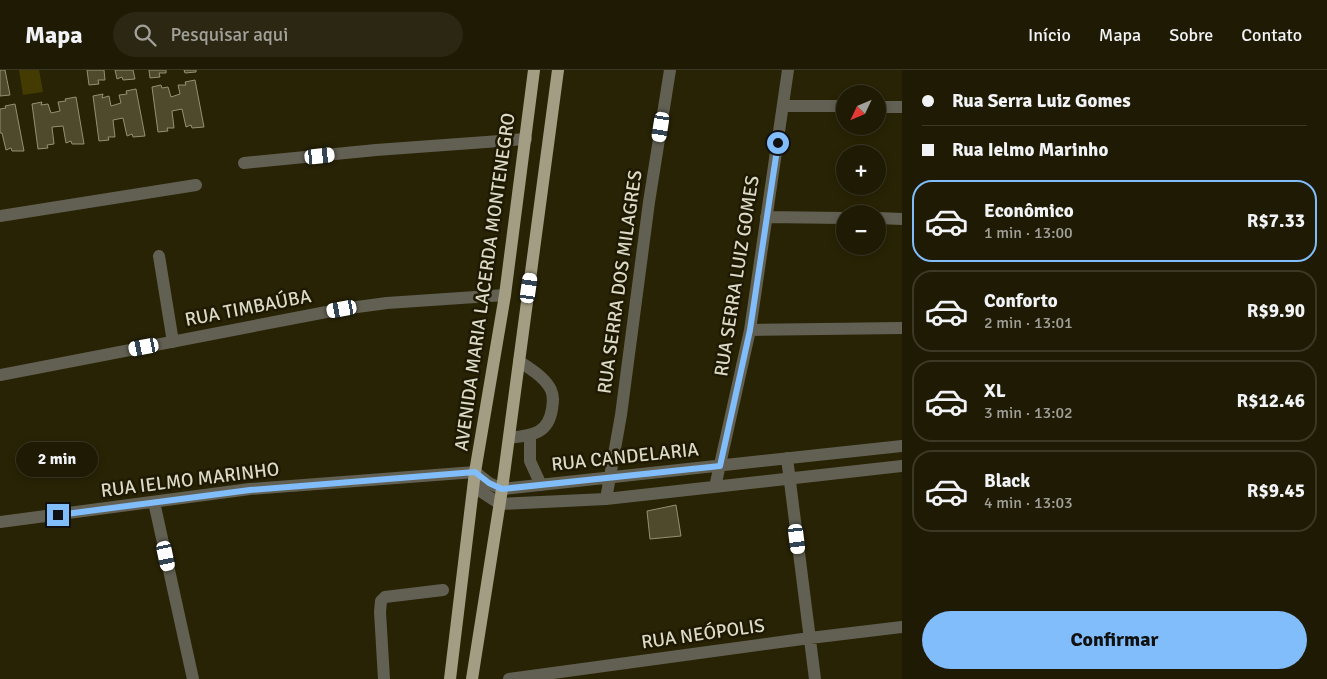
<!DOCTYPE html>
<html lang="pt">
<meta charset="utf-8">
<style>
body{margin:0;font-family:Signika,sans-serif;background:#2b2713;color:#f1f3f6;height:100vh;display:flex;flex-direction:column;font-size:19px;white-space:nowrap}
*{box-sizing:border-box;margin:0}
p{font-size:16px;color:#a1a19a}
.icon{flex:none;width:28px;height:28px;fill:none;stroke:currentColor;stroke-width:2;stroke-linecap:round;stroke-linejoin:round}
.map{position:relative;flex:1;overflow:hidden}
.panel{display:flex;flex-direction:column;background:#1e1a04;width:425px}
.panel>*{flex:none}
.banner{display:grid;align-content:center;height:110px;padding:0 20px;background:#1e1a04}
.needle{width:32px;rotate:226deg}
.buttons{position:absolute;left:836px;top:15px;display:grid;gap:10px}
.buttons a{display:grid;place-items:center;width:50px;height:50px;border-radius:50%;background:#1e1a04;box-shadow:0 2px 8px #0003,0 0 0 1px #3c3826;font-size:25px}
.end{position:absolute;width:22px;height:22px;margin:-11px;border:6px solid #80bdfa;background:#111;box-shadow:0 0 0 2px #111}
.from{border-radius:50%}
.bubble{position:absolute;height:35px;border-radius:18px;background:#1e1a04;box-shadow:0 2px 8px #0003,0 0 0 1px #3c3826;font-size:16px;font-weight:700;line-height:35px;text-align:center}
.car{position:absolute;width:15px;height:30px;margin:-15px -8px;border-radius:6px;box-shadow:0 0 4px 1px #0007;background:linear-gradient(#fff 24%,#345 0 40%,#fff 0 76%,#345 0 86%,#fff 0)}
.banner b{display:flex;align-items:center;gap:18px;height:48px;font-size:19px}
.banner b+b{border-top:1px solid #3c3826}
.banner i{width:12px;height:12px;background:#f1f3f6}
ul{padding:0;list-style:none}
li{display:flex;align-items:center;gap:15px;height:82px;margin:0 10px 8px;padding:0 10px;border:2px solid #3c3826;border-radius:20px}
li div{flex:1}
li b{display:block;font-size:19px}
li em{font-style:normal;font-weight:700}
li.on{border-color:#80bdfa}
li>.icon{width:45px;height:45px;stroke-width:1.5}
.cta{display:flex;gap:10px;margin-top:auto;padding:10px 20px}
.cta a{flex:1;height:58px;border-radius:30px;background:#80bdfa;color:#111;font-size:20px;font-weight:700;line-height:58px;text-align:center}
header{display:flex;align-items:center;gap:30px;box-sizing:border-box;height:70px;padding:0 25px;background:#1e1a04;border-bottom:1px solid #3c3826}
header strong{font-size:24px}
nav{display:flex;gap:28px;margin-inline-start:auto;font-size:18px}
.search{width:350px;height:45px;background:#2b2713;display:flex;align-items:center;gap:12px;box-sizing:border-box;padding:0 18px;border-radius:28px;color:#a1a19a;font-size:19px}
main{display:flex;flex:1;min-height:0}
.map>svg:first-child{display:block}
</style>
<header>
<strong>Mapa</strong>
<div class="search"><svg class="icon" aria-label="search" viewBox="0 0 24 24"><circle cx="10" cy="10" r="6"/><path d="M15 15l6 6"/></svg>Pesquisar aqui</div>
<nav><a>Início</a><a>Mapa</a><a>Sobre</a><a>Contato</a></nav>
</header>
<main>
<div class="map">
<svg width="902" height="609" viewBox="0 0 902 609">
<rect width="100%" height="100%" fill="#282305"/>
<path fill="#443b02" d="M19,0H39L43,22L23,25Z"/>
<path fill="#4f4a2c" stroke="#95906f" d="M0,0H5L10,25L0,26Z
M87,0H104L105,10H98L99,14L89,15Z
M115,0H133L135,9L123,10L122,7L117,9Z
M149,0H166V3H159L160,7L150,8Z
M184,0H196V2L185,3Z
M195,10L204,57L192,58L191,55L186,57L182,39L172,41L174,58H167L168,61L158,62L152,17L161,15L162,18L168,17L171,27L180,24L178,15H186L185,12Z
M136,19L145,66L133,67L132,64L127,66L123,48L113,50L115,67H108L109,70L99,71L93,26L103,24L102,28L109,26L111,36L121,33L119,25L127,24L126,21Z
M76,27L84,74H72L71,71L66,73L63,56L52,57L54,74L47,75L48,78L38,79L32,34L42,32L41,35L48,34L51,43L60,41L58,32L66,31L65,29Z
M15,34L24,81H12L11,78L6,80L2,63H0V39L6,38L5,36Z
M676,435L681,466L650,469L647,441Z"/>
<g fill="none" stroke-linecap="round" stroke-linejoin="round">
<path stroke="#626053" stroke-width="12" d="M784,36H845
M878,37H902
M244,93L376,80L526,69
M0,146L196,115
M766,147L845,148
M878,148L902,149
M159,186L173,272
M750,260L902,258
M0,305L342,239L387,233L505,225
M530,366V391L541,415
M509,368C531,365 548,365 552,339C553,332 554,327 551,320C545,307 530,299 519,291
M787,388L815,609
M474,417L500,434L606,429L902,396
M715,417L750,260L788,0
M606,429L621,345L649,132L670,0
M154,432L193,609
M0,452L250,419L475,402L489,413L502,419L902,376
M384,609L380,542L381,531L385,527L443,520
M509,609L810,568L902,557"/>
<path stroke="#a39e83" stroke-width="12" d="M450,609L475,402L505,225L534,0
M472,609L502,419L558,0"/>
</g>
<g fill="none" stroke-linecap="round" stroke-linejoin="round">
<path stroke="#80bdfa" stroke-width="6" d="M58,445L250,420L475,402L489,413L502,419L720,396L750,260L778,73"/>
</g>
<g text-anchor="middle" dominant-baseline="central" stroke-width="5" stroke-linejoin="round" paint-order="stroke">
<g font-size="19" fill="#dbd9c7" stroke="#1e1900">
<text transform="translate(737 206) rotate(-81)">RUA SERRA LUIZ GOMES</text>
<text transform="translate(485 212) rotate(-82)">AVENIDA MARIA LACERDA MONTENEGRO</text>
<text transform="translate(620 212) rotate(-82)">RUA SERRA DOS MILAGRES</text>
<text transform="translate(248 238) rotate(-11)">RUA TIMBAÚBA</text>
<text transform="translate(625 387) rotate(-6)">RUA CANDELARIA</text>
<text transform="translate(190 410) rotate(-7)">RUA IELMO MARINHO</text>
<text transform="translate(703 564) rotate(-8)">RUA NEÓPOLIS</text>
</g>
</g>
</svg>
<div class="buttons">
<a><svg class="needle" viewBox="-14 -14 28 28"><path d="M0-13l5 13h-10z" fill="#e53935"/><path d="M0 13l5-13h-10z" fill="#a1a19a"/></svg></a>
<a>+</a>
<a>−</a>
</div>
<i class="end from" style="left:778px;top:73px"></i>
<i class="end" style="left:58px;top:445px"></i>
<div class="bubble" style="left:16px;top:372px;width:82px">2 min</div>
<i class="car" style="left:661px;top:57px;rotate:189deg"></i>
<i class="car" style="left:320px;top:86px;rotate:84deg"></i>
<i class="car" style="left:529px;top:218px;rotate:8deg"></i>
<i class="car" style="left:342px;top:239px;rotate:260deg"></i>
<i class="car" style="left:144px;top:277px;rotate:259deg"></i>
<i class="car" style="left:797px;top:469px;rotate:173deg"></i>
<i class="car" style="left:166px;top:486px;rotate:168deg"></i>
</div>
<section class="panel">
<div class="banner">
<b><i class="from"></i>Rua Serra Luiz Gomes</b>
<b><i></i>Rua Ielmo Marinho</b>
</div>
<ul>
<li class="on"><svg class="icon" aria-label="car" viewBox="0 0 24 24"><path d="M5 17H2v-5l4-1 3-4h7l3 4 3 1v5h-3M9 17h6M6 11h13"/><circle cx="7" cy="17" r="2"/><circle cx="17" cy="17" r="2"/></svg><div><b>Econômico</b><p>1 min · 13:00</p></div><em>R$7.33</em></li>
<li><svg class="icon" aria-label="car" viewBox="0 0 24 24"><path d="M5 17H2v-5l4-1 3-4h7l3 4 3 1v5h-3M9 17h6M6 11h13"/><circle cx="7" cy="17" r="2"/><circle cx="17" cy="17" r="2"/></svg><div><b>Conforto</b><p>2 min · 13:01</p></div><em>R$9.90</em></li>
<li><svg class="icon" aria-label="car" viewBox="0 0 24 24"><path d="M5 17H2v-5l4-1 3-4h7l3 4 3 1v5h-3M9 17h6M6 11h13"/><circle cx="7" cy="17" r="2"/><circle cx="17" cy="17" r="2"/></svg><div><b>XL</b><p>3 min · 13:02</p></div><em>R$12.46</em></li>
<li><svg class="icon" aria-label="car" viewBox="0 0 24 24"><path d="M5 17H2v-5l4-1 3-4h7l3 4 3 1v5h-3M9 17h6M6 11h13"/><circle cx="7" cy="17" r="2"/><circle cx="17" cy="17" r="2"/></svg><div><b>Black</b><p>4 min · 13:03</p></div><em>R$9.45</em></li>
</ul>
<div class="cta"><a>Confirmar</a></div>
</section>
</main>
